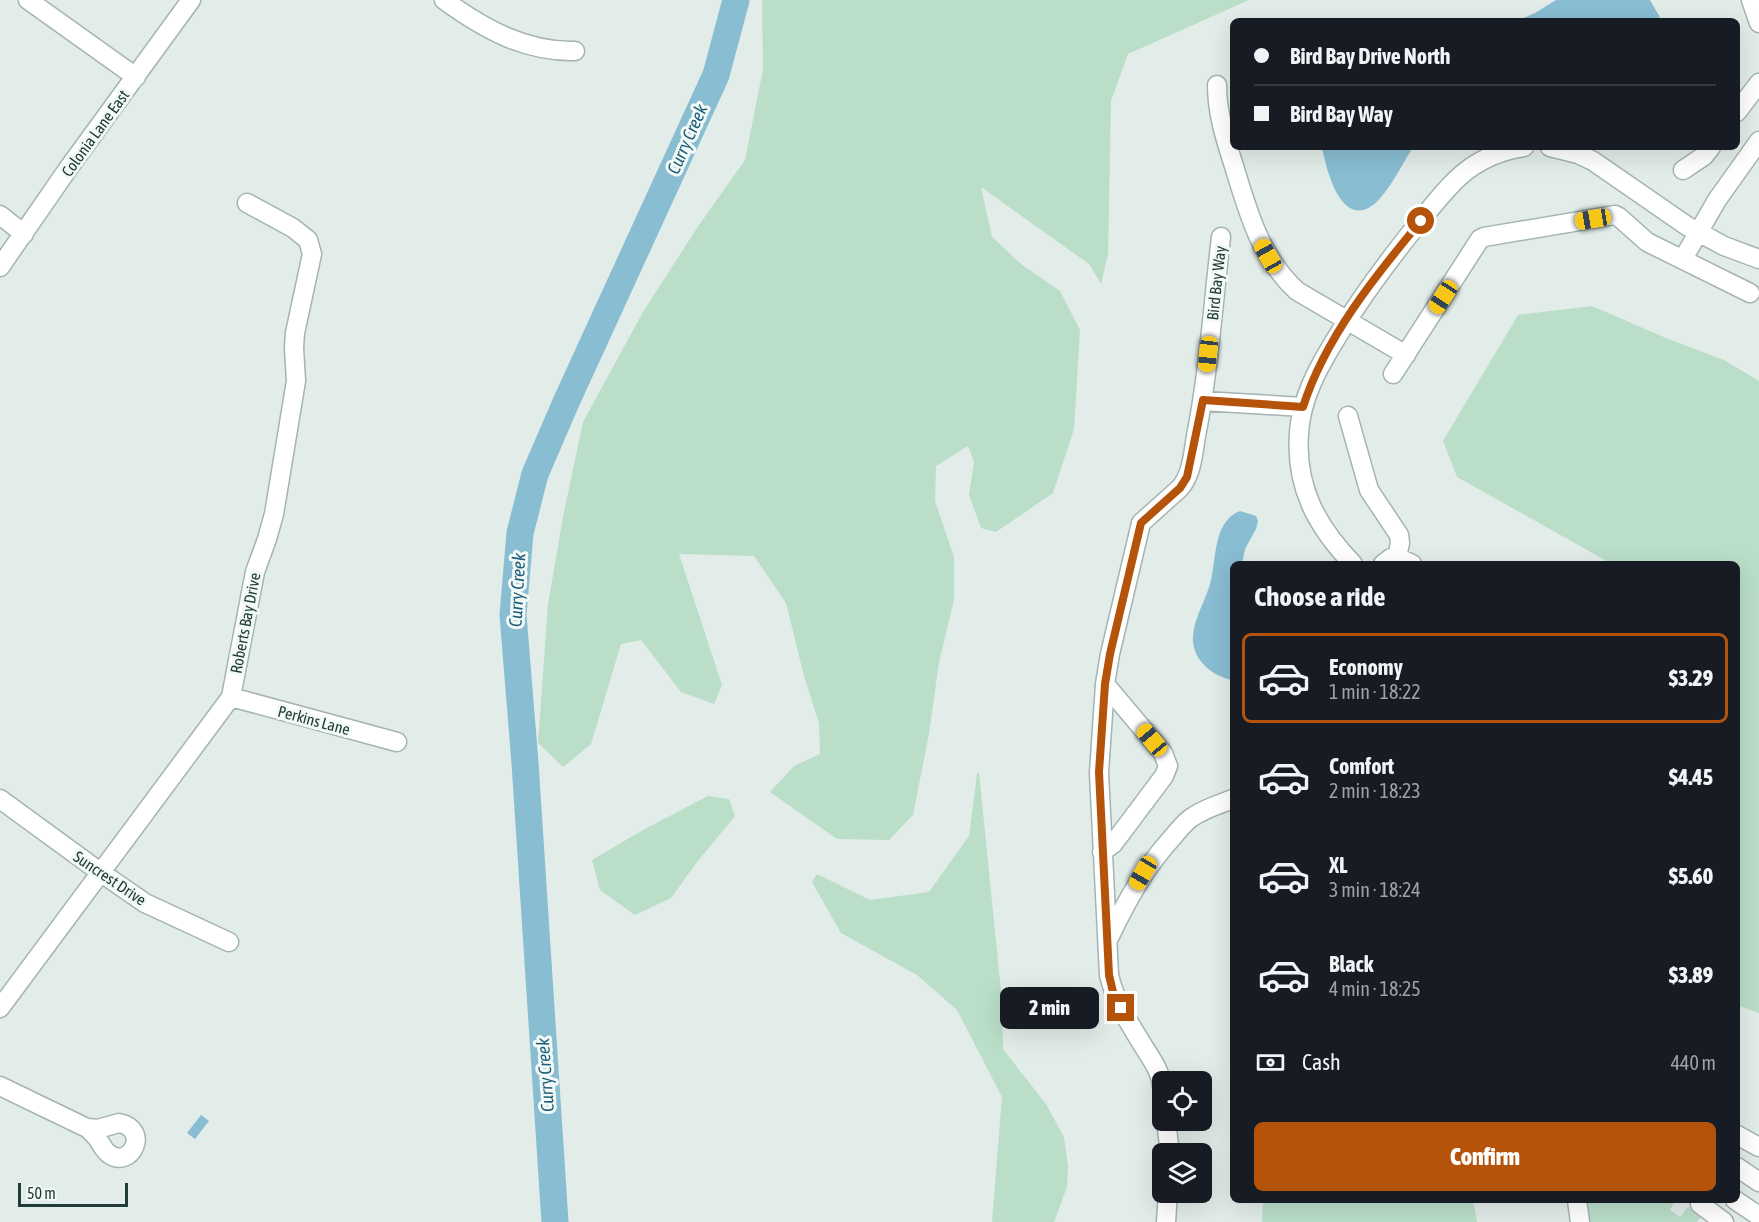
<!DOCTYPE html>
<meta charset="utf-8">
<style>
body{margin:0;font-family:"Asap Condensed",sans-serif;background:#20242c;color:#f1f3f6;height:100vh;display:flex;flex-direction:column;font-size:22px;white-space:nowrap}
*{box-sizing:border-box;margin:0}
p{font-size:20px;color:#9ea1a6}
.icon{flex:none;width:33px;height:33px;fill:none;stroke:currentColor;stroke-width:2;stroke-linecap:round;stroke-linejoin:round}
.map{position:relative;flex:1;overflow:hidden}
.drawer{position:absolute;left:1230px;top:561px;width:510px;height:642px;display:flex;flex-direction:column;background:#171b24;border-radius:9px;box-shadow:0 6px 24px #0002}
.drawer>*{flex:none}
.top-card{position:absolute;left:1230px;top:18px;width:510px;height:132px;border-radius:9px;box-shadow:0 6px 24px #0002;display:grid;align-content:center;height:132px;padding:0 24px;background:#171b24}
.buttons{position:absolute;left:1152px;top:1071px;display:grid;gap:12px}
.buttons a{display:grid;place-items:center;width:60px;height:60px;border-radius:9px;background:#171b24;box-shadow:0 6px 24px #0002;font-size:30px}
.scale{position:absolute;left:18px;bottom:15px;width:110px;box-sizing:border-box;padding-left:6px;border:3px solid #213d39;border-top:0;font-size:16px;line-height:21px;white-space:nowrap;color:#213d39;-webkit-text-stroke:4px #f2f9f6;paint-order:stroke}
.end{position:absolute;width:27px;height:27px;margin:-14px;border:8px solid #b45309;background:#fff;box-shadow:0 0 0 3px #fff}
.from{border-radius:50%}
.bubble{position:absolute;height:42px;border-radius:9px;background:#171b24;box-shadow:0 6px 24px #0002;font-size:20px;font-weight:800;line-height:42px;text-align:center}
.car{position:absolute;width:18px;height:36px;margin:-18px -9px;border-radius:8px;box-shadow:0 0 4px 2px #0007;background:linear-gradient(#f5c518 24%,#345 0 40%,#f5c518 0 76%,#345 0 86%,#f5c518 0)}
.top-card b{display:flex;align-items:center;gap:21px;height:57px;font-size:22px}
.top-card b+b{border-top:2px solid #363941}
.top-card i{width:15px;height:15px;background:#f1f3f6}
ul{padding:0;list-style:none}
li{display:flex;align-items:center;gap:18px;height:90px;margin:0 12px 9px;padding:0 12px;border:3px solid transparent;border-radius:9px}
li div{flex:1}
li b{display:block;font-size:22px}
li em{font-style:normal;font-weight:800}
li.current{border-color:#b45309}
li>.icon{width:54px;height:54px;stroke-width:1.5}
h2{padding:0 24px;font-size:27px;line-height:72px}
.pay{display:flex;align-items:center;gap:15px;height:66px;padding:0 24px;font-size:22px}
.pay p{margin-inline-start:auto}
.primary-button{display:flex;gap:12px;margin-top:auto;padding:12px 24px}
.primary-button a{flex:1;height:69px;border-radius:9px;background:#b45309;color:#fff;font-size:24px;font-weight:800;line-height:69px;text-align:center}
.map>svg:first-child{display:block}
</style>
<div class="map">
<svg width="1759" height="1222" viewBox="0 0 1759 1222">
<rect width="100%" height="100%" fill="#e2ece9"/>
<path fill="#badec8" d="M762,0H1249L1128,54L1111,101L1108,254L1101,284L1089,264L981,187L992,237L1021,264L1060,291L1080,330L1074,429L1053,493L996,532L981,528L969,495L974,462L968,446L936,466L935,501L954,557V600L939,662L929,734L913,815L889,840L837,839L770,792L794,766L820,754L819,723L804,676L786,603L754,556L679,554L722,685L714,704L681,692L641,640L621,644L591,744L563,767L538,743L548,604L563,517L583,422L643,312L697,228L745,160L763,69Z
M1592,306L1666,338L1724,360L1759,381V1013L1737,1005V564H1612L1457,477L1443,441L1518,315Z
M979,772L1002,1001L1003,1049L1046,1104L1064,1137L1068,1166L1067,1187L1054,1222H992L1002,1097L957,1010L917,975L841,933L812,882L817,874L870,900L929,892L969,836L977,774Z
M708,796L729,799L735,816L697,862L671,898L635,915L600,890L592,860L643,830Z
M1263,1200H1473L1477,1222H1262Z
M1585,1200H1675L1670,1210L1680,1217L1688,1207L1701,1216L1697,1222H1587Z"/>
<path fill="#89bdd2" d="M1556,0H1650L1662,21H1516L1535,13Z
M1322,147H1413C1403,163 1387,195 1373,205C1341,229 1326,169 1322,147Z
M1240,511L1256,516L1258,521L1256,529L1245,549L1242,564H1233V680C1213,677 1191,659 1193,636C1194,619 1205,601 1210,584C1217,560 1212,522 1240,511Z
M201,1115L209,1121L195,1139L187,1133Z"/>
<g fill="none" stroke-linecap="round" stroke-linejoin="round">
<path stroke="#89bdd2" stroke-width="27" d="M555,1222L525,763L513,615L520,533L535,474L567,400L716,75L736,0"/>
<defs>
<path id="minor" d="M28,0L136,77
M444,0C484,29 525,52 575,51
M1751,0L1759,23
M1217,85C1217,113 1225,138 1234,166C1248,212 1260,257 1297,291L1406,355
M1737,112L1759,83
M1550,147L1578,154L1593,161L1687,226L1724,246L1759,259
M1683,170L1704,156L1711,147
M0,215L24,234
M1683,259L1717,200L1759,141
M0,267L70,166L191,0
M1393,374L1480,239L1484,237L1615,215L1619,217L1647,242L1750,293
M1203,401L1303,407
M1348,416L1369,490L1399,535L1400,543L1397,557
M1353,564C1317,527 1295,487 1299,433C1301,398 1319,366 1337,337C1361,297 1388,261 1417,225C1432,207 1447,186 1466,171C1483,158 1503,150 1524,147
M1383,564L1391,558L1397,557L1412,564
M231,697L397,742
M0,799L100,872L145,903L229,942
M1102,852L1113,844L1164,776L1168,766L1163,753L1105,684
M1109,938C1126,902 1144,869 1171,839C1178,831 1185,821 1194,816C1206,808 1220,804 1233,799
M0,1008L231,697L255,572L267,539L274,514L296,381L294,348L295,333L312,254L308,240L293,228L247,203
M0,1086L87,1128
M1162,1087C1161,1071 1150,1057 1142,1044C1128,1021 1115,1001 1109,975L1099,773L1105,684L1110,654L1141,523L1180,488C1192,474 1193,454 1196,436C1209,370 1213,304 1221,237
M1166,1120L1170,1154
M119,1123C151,1129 131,1170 109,1154C103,1150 101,1143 97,1138C94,1134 90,1131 87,1128L98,1129Z
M1737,1135L1759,1147
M1737,1167L1759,1182
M1577,1200L1580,1222
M1735,1200L1759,1216
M1700,1204L1724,1222
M1166,1222L1168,1192"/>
</defs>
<use href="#minor" stroke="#a4b4b1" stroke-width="21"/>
<use href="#minor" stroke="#fff" stroke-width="18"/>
</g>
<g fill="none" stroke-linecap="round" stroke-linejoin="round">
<path stroke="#b45309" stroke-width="8" d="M1121,1008L1113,992L1109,975L1099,772L1105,684L1110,654L1141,523L1180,488L1187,477L1203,400L1303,407C1325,338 1375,276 1421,221"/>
</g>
<g text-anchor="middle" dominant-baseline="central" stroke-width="6" stroke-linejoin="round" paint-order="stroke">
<g font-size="16" fill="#213d39" stroke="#f2f9f6">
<text transform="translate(95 133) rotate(-54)">Colonia Lane East</text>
<text transform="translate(1216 283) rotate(-84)">Bird Bay Way</text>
<text transform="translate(245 623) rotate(-79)">Roberts Bay Drive</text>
<text transform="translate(314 720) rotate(15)">Perkins Lane</text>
<text transform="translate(110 878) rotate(34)">Suncrest Drive</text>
</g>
<g font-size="18" font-style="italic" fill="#1b5e7a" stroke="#f2f9f6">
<text transform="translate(687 139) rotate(-66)">Curry Creek</text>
<text transform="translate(517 590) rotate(-87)">Curry Creek</text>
<text transform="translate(545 1075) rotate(-94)">Curry Creek</text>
</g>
</g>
</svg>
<div class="buttons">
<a><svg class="icon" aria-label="locate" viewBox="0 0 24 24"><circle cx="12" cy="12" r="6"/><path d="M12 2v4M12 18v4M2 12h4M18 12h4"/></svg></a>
<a><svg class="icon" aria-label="layers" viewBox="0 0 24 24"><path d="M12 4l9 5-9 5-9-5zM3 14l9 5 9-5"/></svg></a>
</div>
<div class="scale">50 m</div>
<i class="end from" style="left:1421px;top:221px"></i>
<i class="end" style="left:1121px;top:1008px"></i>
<div class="bubble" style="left:1000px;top:987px;width:99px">2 min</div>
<i class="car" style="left:1593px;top:219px;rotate:261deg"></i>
<i class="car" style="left:1268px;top:256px;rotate:331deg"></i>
<i class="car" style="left:1443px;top:297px;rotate:213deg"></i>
<i class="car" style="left:1208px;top:354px;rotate:186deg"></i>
<i class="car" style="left:1152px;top:740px;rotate:320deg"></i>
<i class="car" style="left:1143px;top:873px;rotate:210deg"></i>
<div class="top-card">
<b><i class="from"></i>Bird Bay Drive North</b>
<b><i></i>Bird Bay Way</b>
</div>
<section class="drawer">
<h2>Choose a ride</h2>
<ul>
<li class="current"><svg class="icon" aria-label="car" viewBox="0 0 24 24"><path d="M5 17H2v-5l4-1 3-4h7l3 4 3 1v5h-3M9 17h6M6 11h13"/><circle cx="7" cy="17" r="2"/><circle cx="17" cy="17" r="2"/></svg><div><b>Economy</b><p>1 min · 18:22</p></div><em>$3.29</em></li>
<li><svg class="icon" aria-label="car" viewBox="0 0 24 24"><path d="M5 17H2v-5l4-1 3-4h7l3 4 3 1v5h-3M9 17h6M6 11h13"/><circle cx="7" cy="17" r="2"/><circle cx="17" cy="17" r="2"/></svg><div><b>Comfort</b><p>2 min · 18:23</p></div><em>$4.45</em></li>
<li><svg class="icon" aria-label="car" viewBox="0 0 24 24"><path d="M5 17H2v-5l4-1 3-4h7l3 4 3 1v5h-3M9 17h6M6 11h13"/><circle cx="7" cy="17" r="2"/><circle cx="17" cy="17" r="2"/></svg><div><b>XL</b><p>3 min · 18:24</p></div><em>$5.60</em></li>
<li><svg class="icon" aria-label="car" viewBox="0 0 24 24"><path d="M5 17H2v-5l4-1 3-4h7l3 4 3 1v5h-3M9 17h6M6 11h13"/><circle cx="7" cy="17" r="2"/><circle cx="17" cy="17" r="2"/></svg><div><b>Black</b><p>4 min · 18:25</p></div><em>$3.89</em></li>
</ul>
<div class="pay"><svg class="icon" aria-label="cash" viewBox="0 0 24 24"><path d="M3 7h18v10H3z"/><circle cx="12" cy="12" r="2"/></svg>Cash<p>440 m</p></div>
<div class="primary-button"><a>Confirm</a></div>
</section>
</div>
